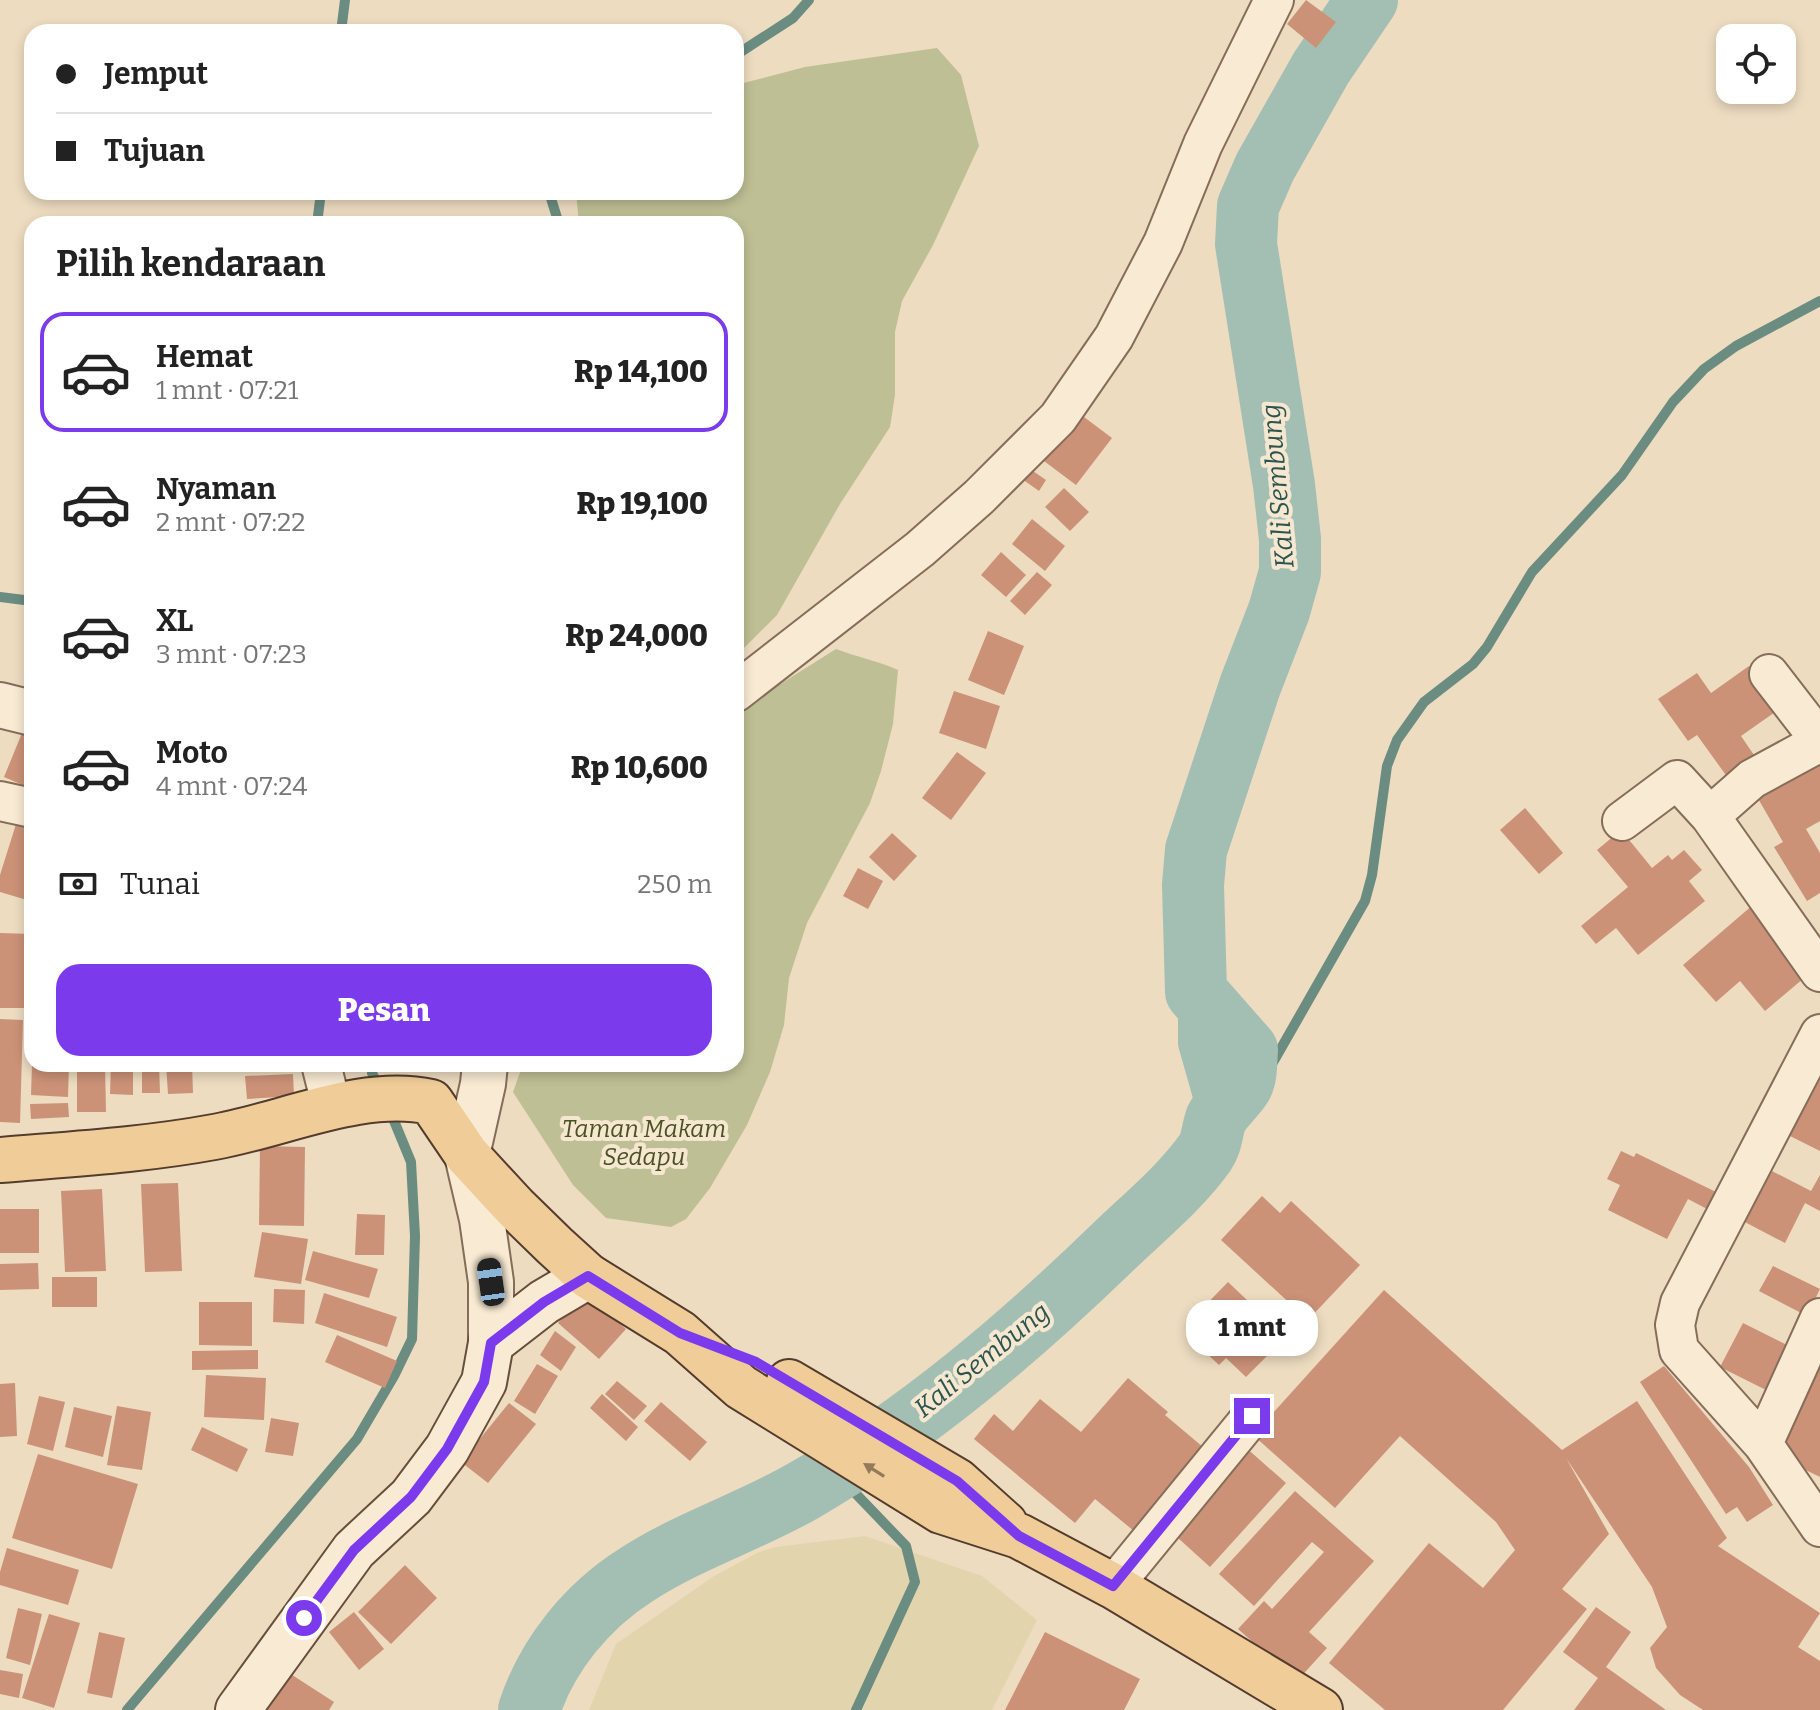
<!DOCTYPE html>
<html lang="id">
<meta charset="utf-8">
<style>
body{margin:0;font-family:Bitter,serif;background:#f6f6f6;color:#222;height:100vh;display:flex;flex-direction:column;font-size:30px;white-space:nowrap}
*{box-sizing:border-box;margin:0}
p{font-size:26px;color:#767676}
.icon{flex:none;width:44px;height:44px;fill:none;stroke:currentColor;stroke-width:2;stroke-linecap:round;stroke-linejoin:round}
.map{position:relative;flex:1;overflow:hidden}
.side{position:absolute;left:24px;top:216px;width:720px;height:856px;display:flex;flex-direction:column;background:#fff;border-radius:24px;box-shadow:0 4px 12px #0003}
.side>*{flex:none}
.top-card{position:absolute;left:24px;top:24px;width:720px;height:176px;border-radius:24px;box-shadow:0 4px 12px #0003;display:grid;align-content:center;height:176px;padding:0 32px;background:#fff}
.fabs{position:absolute;left:1716px;top:24px;display:grid;gap:16px}
.fabs a{display:grid;place-items:center;width:80px;height:80px;border-radius:16px;background:#fff;box-shadow:0 4px 12px #0003;font-size:40px}
.end{position:absolute;width:36px;height:36px;margin:-18px;border:10px solid #7c3aed;background:#fff;box-shadow:0 0 0 4px #fff}
.from{border-radius:50%}
.bubble{position:absolute;height:56px;border-radius:24px;background:#fff;box-shadow:0 4px 12px #0003;font-size:26px;font-weight:800;line-height:56px;text-align:center}
.car{position:absolute;width:24px;height:48px;margin:-24px -12px;border-radius:10px;box-shadow:0 0 6px 2px #0007;background:linear-gradient(#222 24%,#8ab4d8 0 40%,#222 0 76%,#8ab4d8 0 86%,#222 0)}
.top-card b{display:flex;align-items:center;gap:28px;height:76px;font-size:30px}
.top-card b+b{border-top:2px solid #e0e0e0}
.top-card i{width:20px;height:20px;background:#222}
ul{padding:0;list-style:none}
li{display:flex;align-items:center;gap:24px;height:120px;margin:0 16px 12px;padding:0 16px;border:4px solid transparent;border-radius:24px}
li div{flex:1}
li b{display:block;font-size:30px}
li em{font-style:normal;font-weight:800}
li.current{border-color:#7c3aed}
li>.icon{width:72px;height:72px;stroke-width:1.5}
h2{padding:0 32px;font-size:36px;line-height:96px}
.pay{display:flex;align-items:center;gap:20px;height:88px;padding:0 32px;font-size:30px}
.pay p{margin-inline-start:auto}
.cta{display:flex;gap:16px;margin-top:auto;padding:16px 32px}
.cta a{flex:1;height:92px;border-radius:24px;background:#7c3aed;color:#fff;font-size:32px;font-weight:800;line-height:92px;text-align:center}
.map>svg:first-child{display:block}
</style>
<div class="map">
<svg width="1820" height="1710" viewBox="0 0 1820 1710">
<rect width="100%" height="100%" fill="#eddcc0"/>
<path fill="#e2d5ae" d="M865,1536L982,1576L1037,1620L992,1710H589L616,1644L714,1576L759,1552L776,1547Z"/>
<path fill="#bebf94" d="M937,48L961,75L979,146L933,245L902,301L895,332V395L890,427L840,504L777,615L736,656V224H579L576,192H736V85L805,67Z
M836,649C857,657 878,661 898,670L893,724L881,771L870,803L807,923L789,978L784,1025L770,1072L747,1125L710,1188L686,1219L671,1227L606,1218L573,1185L513,1092L523,1064H736V712Z"/>
<g fill="none" stroke-linecap="round" stroke-linejoin="round">
<path stroke="#6b8d81" stroke-width="10" d="M341,32L345,0
M736,55L793,18L809,0
M549,192L559,224
M317,224L321,192
M0,597L32,601
M373,1064L372,1073L380,1089
M1243,1083L1257,1084L1263,1080L1365,901L1372,875L1387,766L1397,740L1424,702L1473,664L1487,647L1532,572L1622,475L1673,402L1704,369L1736,346L1820,301
M834,1471L906,1546L915,1582L856,1710
M127,1710L357,1439L394,1376L412,1339L415,1236L411,1162L390,1111"/>
<path stroke="#a3bfb4" stroke-width="36" d="M1196,992V1043L1217,1117"/>
<path stroke="#a3bfb4" stroke-width="62" d="M529,1710C547,1655 587,1606 636,1575C688,1541 749,1522 803,1491C917,1425 1018,1339 1112,1248C1144,1217 1179,1189 1205,1153C1212,1143 1212,1130 1216,1119C1222,1106 1235,1097 1242,1085C1247,1076 1246,1060 1247,1050L1196,992L1193,885L1196,850L1250,686L1279,611L1290,572V539L1284,485L1246,244L1248,206L1265,167L1321,68L1367,0"/>
</g>
<path fill="#cb9277" d="M1306,0L1336,22L1316,48L1287,24Z
M1080,414L1112,438L1076,485L1044,461Z
M1030,469L1046,480L1039,491L1022,479Z
M1064,488L1089,512L1070,531L1045,507Z
M1032,519L1065,546L1045,571L1012,544Z
M1001,552L1026,575L1006,597L981,575Z
M1037,572L1052,585L1025,615L1010,601Z
M988,631L1024,646L1004,695L968,680Z
M1749,666L1778,710L1741,736L1756,758L1728,778L1697,735L1688,741L1658,699L1697,673L1711,693Z
M954,691L1000,706L986,749L939,733Z
M22,733L32,738V789L4,777Z
M957,752L986,773L951,820L922,798Z
M1820,759V821L1806,829L1820,853V893L1807,901L1774,847L1783,842L1756,795Z
M1525,808L1563,853L1539,874L1500,830Z
M17,821L32,826V886L27,900L0,892V875Z
M1621,830L1652,868L1668,855L1672,860L1684,850L1702,870L1689,881L1705,901L1638,955L1616,928L1596,944L1581,926L1628,887L1597,850Z
M892,833L917,856L894,881L869,857Z
M858,868L883,881L868,909L843,896Z
M1754,904L1787,941L1778,949L1804,978L1765,1011L1740,981L1716,1002L1683,965Z
M0,933L32,934V1008H0Z
M0,1019L23,1020L20,1123L0,1122Z
M32,1064H69L68,1097L31,1095Z
M77,1064H105L106,1112H77Z
M111,1064H133V1095L110,1094Z
M142,1064H159L160,1093H142Z
M166,1064H192L193,1093L168,1094Z
M380,1064H415V1069L380,1070Z
M421,1064H471V1070L421,1072Z
M293,1074L294,1096L247,1099L245,1076Z
M1816,1077L1820,1080V1151L1786,1134Z
M68,1103L69,1117L31,1119L30,1104Z
M260,1146L305,1147L304,1226L259,1225Z
M1621,1151L1634,1157L1636,1153L1716,1192L1707,1209L1688,1199L1667,1239L1608,1210L1620,1185L1607,1179Z
M1768,1169L1811,1191L1820,1175V1211L1805,1203L1785,1243L1741,1220Z
M178,1183L182,1271L145,1272L141,1184Z
M102,1189L106,1271L65,1272L61,1191Z
M1262,1196L1280,1213L1291,1201L1360,1265L1308,1320L1221,1240Z
M0,1209H39V1253H0Z
M357,1214L385,1215L384,1255H355Z
M262,1232L308,1239L301,1284L254,1277Z
M313,1251L378,1269L369,1298L305,1280Z
M38,1263L39,1289L0,1290V1264Z
M1773,1266L1820,1289L1807,1316L1759,1291Z
M52,1277H97V1307H52Z
M1228,1282L1286,1337L1246,1377L1226,1358L1219,1365L1191,1339L1198,1331L1189,1322Z
M274,1289L305,1290L304,1324L273,1322Z
M1384,1290L1562,1450L1637,1401L1727,1538L1718,1546L1820,1613L1798,1647L1820,1661V1710H1703L1680,1695L1656,1668L1650,1648L1667,1627L1652,1587L1566,1458L1609,1534L1562,1589L1587,1609L1503,1710H1385L1329,1663L1429,1543L1483,1588L1515,1550L1496,1522L1400,1436L1335,1508L1253,1435Z
M324,1293L397,1317L387,1347L315,1323Z
M584,1293L626,1329L599,1359L558,1323Z
M199,1302H252V1346L199,1345Z
M1743,1323L1791,1347L1768,1391L1720,1367Z
M555,1331L576,1347L561,1371L540,1355Z
M337,1335L397,1361L385,1388L325,1362Z
M258,1350V1369L192,1370V1351Z
M1820,1354V1477L1771,1453Z
M537,1364L558,1376L535,1414L514,1401Z
M1664,1366L1749,1467L1773,1505L1747,1522L1737,1507L1726,1514L1640,1382Z
M206,1375L266,1378L264,1420L204,1417Z
M1128,1378L1168,1412L1165,1415L1210,1453L1140,1536L1095,1499L1075,1523L974,1439L994,1414L1013,1431L1040,1399L1081,1432Z
M617,1381L647,1406L634,1420L605,1394Z
M15,1383L17,1436L0,1437V1384Z
M602,1394L638,1427L626,1441L590,1408Z
M39,1396L65,1402L53,1451L27,1444Z
M661,1402L707,1442L690,1461L644,1421Z
M509,1403L536,1424L488,1483L461,1462Z
M117,1406L151,1412L142,1470L107,1465Z
M74,1407L112,1416L103,1457L65,1447Z
M271,1418L299,1423L293,1456L265,1452Z
M202,1427L248,1449L237,1472L191,1450Z
M1243,1445L1286,1483L1210,1567L1167,1528Z
M38,1454L138,1484L112,1569L12,1538Z
M1295,1491L1374,1561L1309,1632L1327,1648L1297,1681L1238,1629L1264,1601L1272,1609L1324,1552L1312,1542L1254,1606L1219,1574Z
M7,1548L79,1570L68,1605L0,1585V1572Z
M405,1565L437,1598L391,1644L358,1612Z
M1596,1607L1631,1632L1606,1667L1666,1710H1574L1598,1678L1563,1652Z
M18,1608L42,1614L30,1665L6,1658Z
M354,1612L384,1649L359,1670L329,1632Z
M49,1614L80,1623L54,1708L22,1698Z
M99,1632L125,1638L112,1698L87,1693Z
M1045,1632L1140,1679L1124,1710H1005Z
M0,1670L23,1674L19,1698L0,1694Z
M286,1671L334,1702L329,1710H261Z"/>
<g fill="none" stroke-linecap="round" stroke-linejoin="round">
<defs>
<path id="minor" d="M1769,674L1820,740
M736,692L920,549L979,497L1058,418L1114,337L1163,243L1203,144L1274,0
M0,801L32,808
M1710,816L1752,779L1820,742
M1622,821L1677,780L1710,816L1820,972
M1820,1034L1680,1303L1675,1325L1679,1350L1763,1444L1820,1527
M321,1064L332,1108
M1763,1444L1820,1318
M1113,1586L1252,1416"/>
<path id="tertiary" d="M0,705L32,713
M485,1064L483,1084L467,1155L482,1219L491,1282V1343"/>
<path id="secondary" d="M238,1710L354,1550L411,1497L447,1449L484,1382L491,1343L544,1302L588,1276"/>
<path id="primary" d="M0,1160C71,1154 144,1150 214,1137C283,1125 361,1087 431,1102L467,1155L515,1207L555,1246L588,1276L680,1333L741,1387L941,1511L1019,1536L1113,1586L1320,1710
M789,1382L957,1481L1005,1524"/>
</defs>
<use href="#minor" stroke="#866d59" stroke-width="42"/>
<use href="#tertiary" stroke="#866d59" stroke-width="48"/>
<use href="#secondary" stroke="#674e3c" stroke-width="48"/>
<use href="#primary" stroke="#533c2d" stroke-width="48"/>
<use href="#minor" stroke="#f8ead3" stroke-width="38"/>
<use href="#tertiary" stroke="#f8ead3" stroke-width="44"/>
<use href="#secondary" stroke="#f8ead3" stroke-width="44"/>
<use href="#primary" stroke="#f0cd98" stroke-width="44"/>
</g>
<defs><path id="oneway-solid" d="M-6-.8H1V-3.2L6.5 0L1 3.2V.8H-6Z" transform="scale(2)"/></defs>
<use fill="#937a5a" href="#oneway-solid" transform="translate(874 1470) rotate(-148)"/>
<g fill="none" stroke-linecap="round" stroke-linejoin="round">
<path stroke="#7c3aed" stroke-width="10" d="M304,1618L354,1550L411,1497L447,1449L484,1382L491,1343L544,1302L588,1276L680,1333L756,1362L957,1481L1019,1536L1113,1586L1252,1416"/>
</g>
<g text-anchor="middle" dominant-baseline="central" stroke-width="8" stroke-linejoin="round" paint-order="stroke">
<g font-size="24" font-style="italic" fill="#4a5224" stroke="#f5e7d0">
<text x="644" y="1129">Taman Makam<tspan x="644" dy="28">Sedapu</tspan></text>
</g>
<g font-size="26" font-style="italic" fill="#2c554f" stroke="#f5e7d0">
<text transform="translate(1278 486) rotate(-95)">Kali Sembung</text>
<text transform="translate(982 1360) rotate(-39)">Kali Sembung</text>
</g>
</g>
</svg>
<div class="fabs">
<a><svg class="icon" aria-label="locate" viewBox="0 0 24 24"><circle cx="12" cy="12" r="6"/><path d="M12 2v4M12 18v4M2 12h4M18 12h4"/></svg></a>
</div>
<i class="end from" style="left:304px;top:1618px"></i>
<i class="end" style="left:1252px;top:1416px"></i>
<div class="bubble" style="left:1186px;top:1300px;width:132px">1 mnt</div>
<i class="car" style="left:491px;top:1282px;rotate:352deg"></i>
<div class="top-card">
<b><i class="from"></i>Jemput</b>
<b><i></i>Tujuan</b>
</div>
<section class="side">
<h2>Pilih kendaraan</h2>
<ul>
<li class="current"><svg class="icon" aria-label="car" viewBox="0 0 24 24"><path d="M5 17H2v-5l4-1 3-4h7l3 4 3 1v5h-3M9 17h6M6 11h13"/><circle cx="7" cy="17" r="2"/><circle cx="17" cy="17" r="2"/></svg><div><b>Hemat</b><p>1 mnt · 07:21</p></div><em>Rp 14,100</em></li>
<li><svg class="icon" aria-label="car" viewBox="0 0 24 24"><path d="M5 17H2v-5l4-1 3-4h7l3 4 3 1v5h-3M9 17h6M6 11h13"/><circle cx="7" cy="17" r="2"/><circle cx="17" cy="17" r="2"/></svg><div><b>Nyaman</b><p>2 mnt · 07:22</p></div><em>Rp 19,100</em></li>
<li><svg class="icon" aria-label="car" viewBox="0 0 24 24"><path d="M5 17H2v-5l4-1 3-4h7l3 4 3 1v5h-3M9 17h6M6 11h13"/><circle cx="7" cy="17" r="2"/><circle cx="17" cy="17" r="2"/></svg><div><b>XL</b><p>3 mnt · 07:23</p></div><em>Rp 24,000</em></li>
<li><svg class="icon" aria-label="car" viewBox="0 0 24 24"><path d="M5 17H2v-5l4-1 3-4h7l3 4 3 1v5h-3M9 17h6M6 11h13"/><circle cx="7" cy="17" r="2"/><circle cx="17" cy="17" r="2"/></svg><div><b>Moto</b><p>4 mnt · 07:24</p></div><em>Rp 10,600</em></li>
</ul>
<div class="pay"><svg class="icon" aria-label="cash" viewBox="0 0 24 24"><path d="M3 7h18v10H3z"/><circle cx="12" cy="12" r="2"/></svg>Tunai<p>250 m</p></div>
<div class="cta"><a>Pesan</a></div>
</section>
</div>
